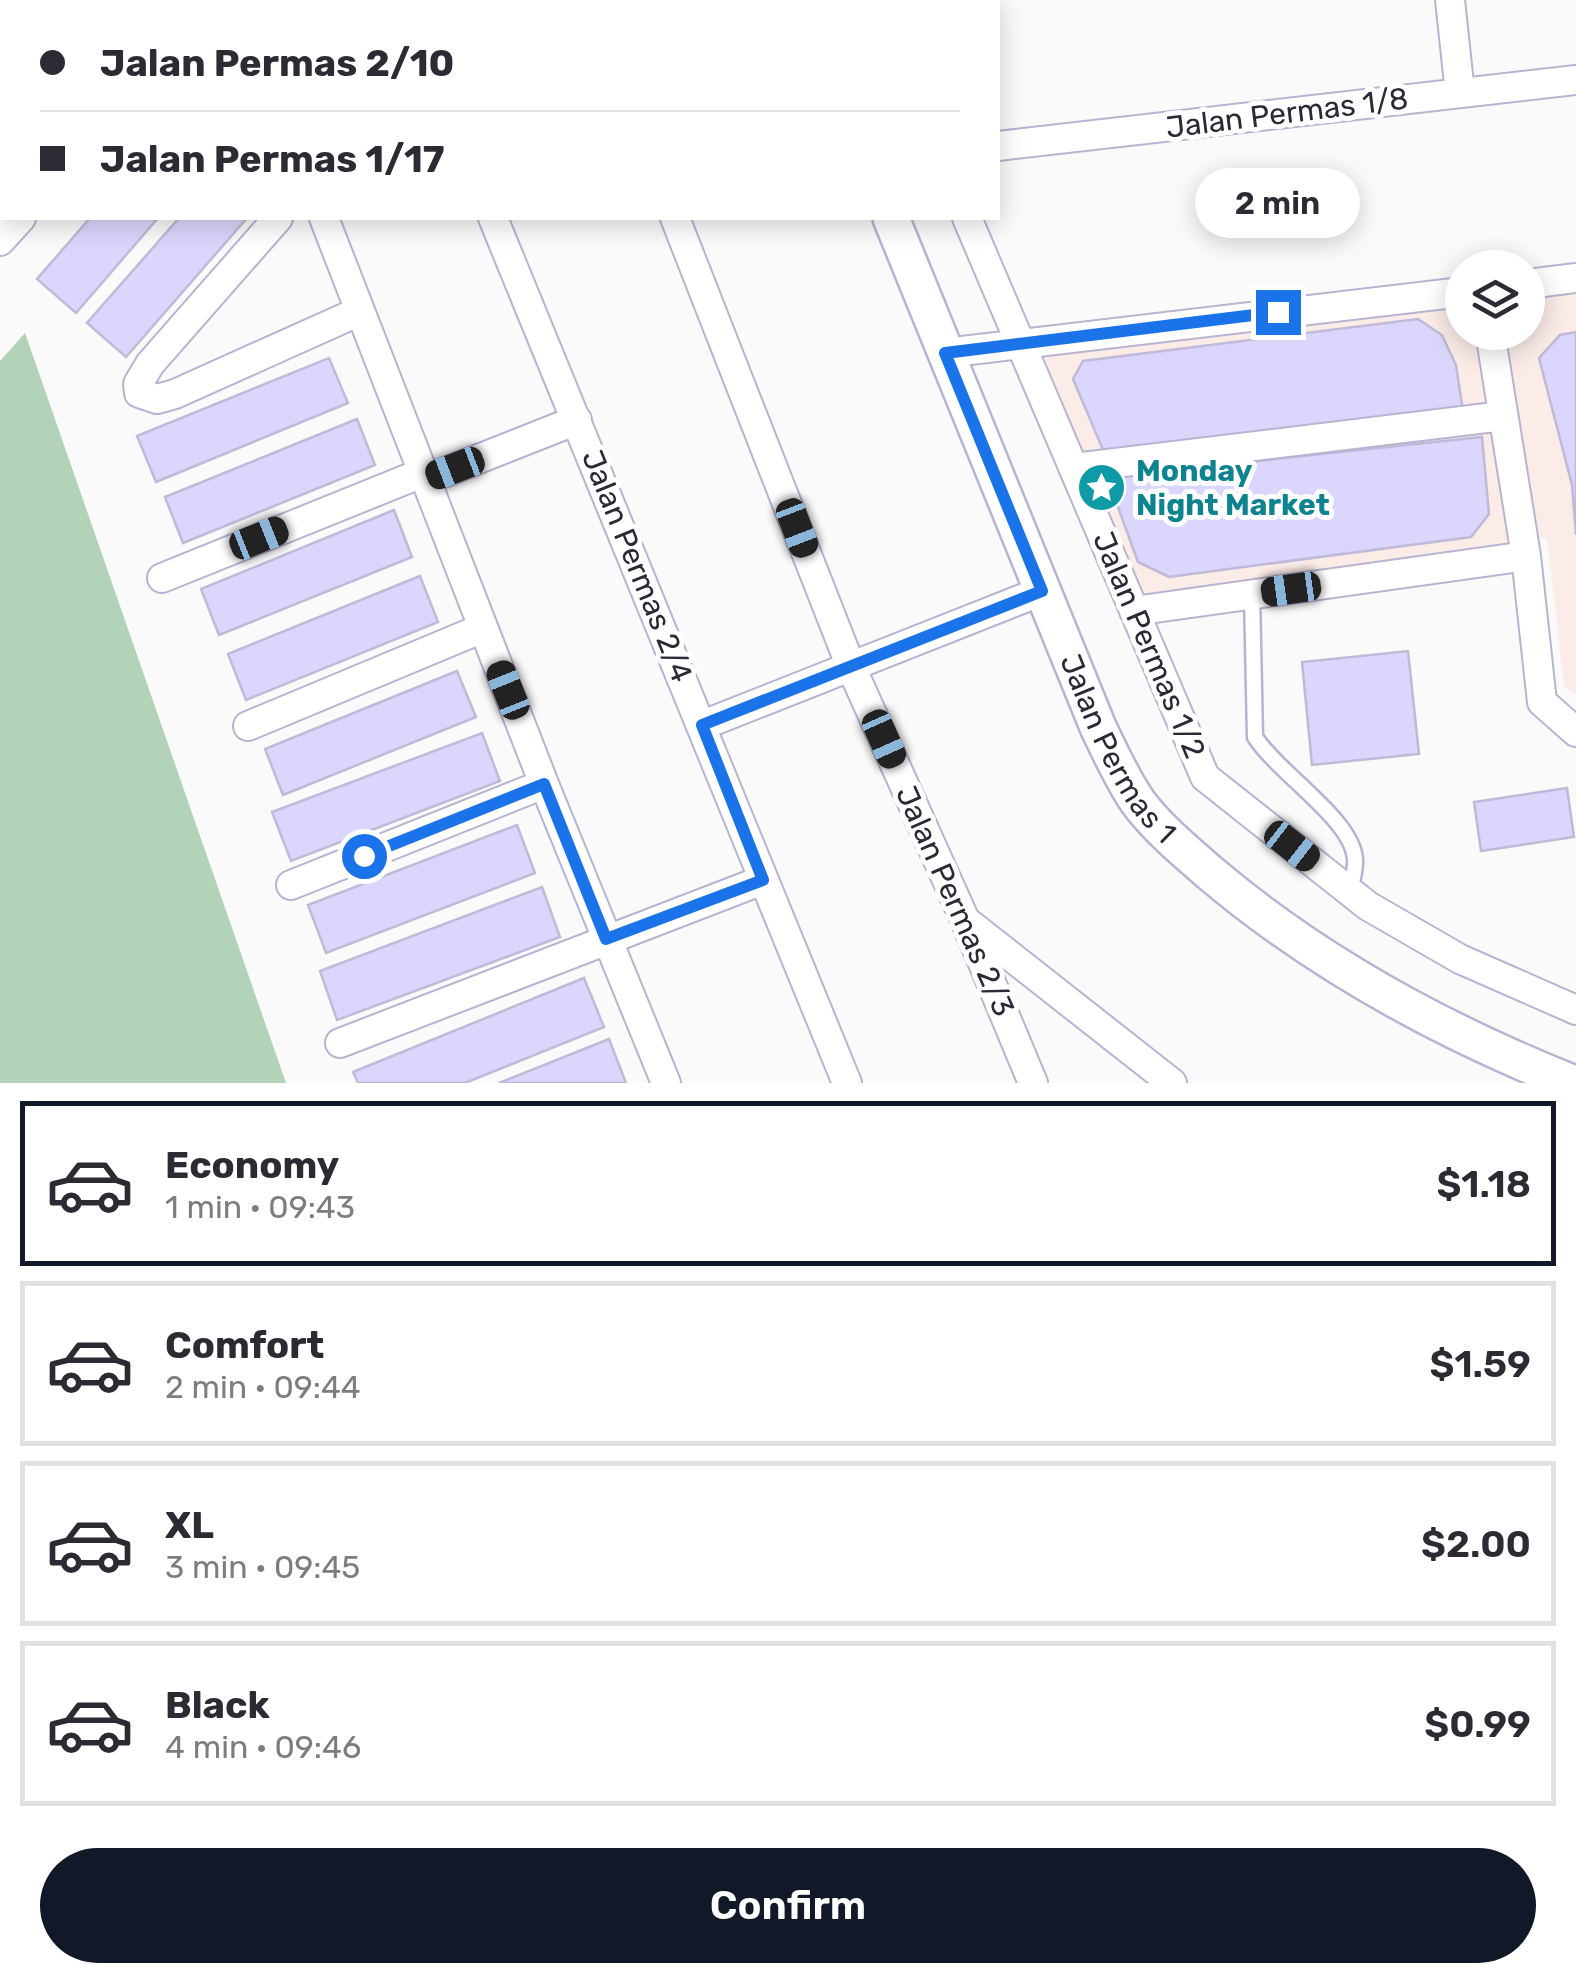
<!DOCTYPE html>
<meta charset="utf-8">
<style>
body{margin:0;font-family:Rubik,sans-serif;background:#f2f2f3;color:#2b2b33;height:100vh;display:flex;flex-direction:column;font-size:38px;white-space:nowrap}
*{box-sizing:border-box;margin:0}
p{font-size:32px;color:#7c7c81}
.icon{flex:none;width:55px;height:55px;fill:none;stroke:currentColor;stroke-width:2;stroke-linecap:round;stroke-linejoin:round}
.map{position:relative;height:1083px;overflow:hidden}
.details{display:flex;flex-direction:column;background:#fff;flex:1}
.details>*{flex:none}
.banner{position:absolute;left:0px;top:0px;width:1000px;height:220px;box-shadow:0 5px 25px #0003;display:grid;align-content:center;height:220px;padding:0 40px;background:#fff}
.controls{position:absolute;left:1445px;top:250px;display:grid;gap:20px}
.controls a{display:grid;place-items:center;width:100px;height:100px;border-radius:50%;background:#fff;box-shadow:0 5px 25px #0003;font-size:50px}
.end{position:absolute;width:45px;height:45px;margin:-22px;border:12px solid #1a73e8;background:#fff;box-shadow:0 0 0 5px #fff}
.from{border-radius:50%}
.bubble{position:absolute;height:70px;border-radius:35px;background:#fff;box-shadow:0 5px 25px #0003;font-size:32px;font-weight:600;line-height:70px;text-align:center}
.car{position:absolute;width:30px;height:60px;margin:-30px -15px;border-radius:12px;box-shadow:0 0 8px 2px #0007;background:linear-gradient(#222 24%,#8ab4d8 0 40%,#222 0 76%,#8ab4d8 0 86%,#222 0)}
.banner b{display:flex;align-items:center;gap:35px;height:95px;font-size:38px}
.banner b+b{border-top:2px solid #e1e1e2}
.banner i{width:25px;height:25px;background:#2b2b33}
ul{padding:18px 0 0;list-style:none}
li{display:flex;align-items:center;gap:30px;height:165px;margin:0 20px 15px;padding:0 20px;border:5px solid #e1e1e2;border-radius:0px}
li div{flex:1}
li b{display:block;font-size:38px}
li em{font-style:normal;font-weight:600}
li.current{border-color:#111827}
li>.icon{width:90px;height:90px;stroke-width:1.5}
.primary-button{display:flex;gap:20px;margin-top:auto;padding:20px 40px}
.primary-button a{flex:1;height:115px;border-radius:60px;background:#111827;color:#fff;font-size:40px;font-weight:600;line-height:115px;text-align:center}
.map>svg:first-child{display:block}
</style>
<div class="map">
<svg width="1576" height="1083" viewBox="0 0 1576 1083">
<rect width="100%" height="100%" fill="#fafafa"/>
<path fill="#fcece8" d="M1576,294V695L1564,686L1547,537L1143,595L1044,357L1462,306V332H1528V299Z"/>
<path fill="#b3d3b8" d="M25,333L286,1083H0V361Z"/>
<path fill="#dad6fc" stroke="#bebad8" stroke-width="2.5" d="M90,218H158L76,313L37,279Z
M179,218H247L126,357L87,323Z
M1418,319L1442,335L1456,365L1463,411L1106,457L1073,379L1083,361Z
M1576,332V535L1572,485L1539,358L1560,335Z
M329,358L348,403L156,482L137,436Z
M357,419L375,465L183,543L165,497Z
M1482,437L1489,514L1471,537L1169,577L1138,562L1107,477Z
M394,510L412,557L219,635L201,589Z
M420,576L438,622L246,700L228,654Z
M1408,651L1419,754L1312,765L1302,662Z
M457,671L476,717L283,795L265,749Z
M482,733L500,781L291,861L272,812Z
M1567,788L1574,837L1481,851L1474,802Z
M517,825L535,873L326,953L308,905Z
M542,887L560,937L337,1020L320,971Z
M584,978L604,1027L465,1083H358L353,1072Z
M609,1039L626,1083H499Z"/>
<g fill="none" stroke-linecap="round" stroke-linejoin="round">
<defs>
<path id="service" d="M1252,595L1255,737C1279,774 1352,819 1355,859C1356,869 1352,881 1350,891"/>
<path id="minor" d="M101,0L104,2
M589,0L590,2
M1450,0L1460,93
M214,2L216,0
M468,2L470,0
M881,2V0
M998,146L1576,80
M278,218L150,364L138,384L139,393L157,399L175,394L360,311
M324,218L544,784L666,1083
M493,218L847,1083
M675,218L851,667L965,920L1033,1083
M967,218L1205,777L1368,906L1460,959L1576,1010
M0,241L21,218
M1528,284L1576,278
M1490,332L1526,556L1542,702L1576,732
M945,353L1462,292
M1074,468L1503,416
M425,480L577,420
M162,578L422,473
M1134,611L1526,556
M703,725L1042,591
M248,726L483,628
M291,885L544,784
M966,921L1172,1083
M340,1043L763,880"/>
<g id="tertiary">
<path d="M803,0L804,2"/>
<path id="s1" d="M891,218L1098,727C1110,752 1122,779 1138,802C1157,828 1185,851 1209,872C1316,963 1442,1031 1572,1083"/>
</g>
</defs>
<use href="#service" stroke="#b7b4d2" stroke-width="19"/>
<use href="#minor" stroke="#b7b4d2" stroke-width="32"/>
<use href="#tertiary" stroke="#b7b4d2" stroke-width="40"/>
<use href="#service" stroke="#fff" stroke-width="14"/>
<use href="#minor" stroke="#fff" stroke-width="28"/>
<use href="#tertiary" stroke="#fff" stroke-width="35"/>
</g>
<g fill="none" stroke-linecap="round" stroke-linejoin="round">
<path stroke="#1a73e8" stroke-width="12" d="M364,856L544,784L606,939L763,880L702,725L1042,591L945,353L1278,312"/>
</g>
<defs>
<symbol id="sight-disc" viewBox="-11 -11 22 22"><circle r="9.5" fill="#0f9aa8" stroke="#fff"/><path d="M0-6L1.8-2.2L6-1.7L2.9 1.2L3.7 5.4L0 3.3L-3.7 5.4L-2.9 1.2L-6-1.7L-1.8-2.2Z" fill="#fff"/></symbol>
</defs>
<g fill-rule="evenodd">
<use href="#sight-disc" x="1074" y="460" width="55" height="55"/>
</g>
<g text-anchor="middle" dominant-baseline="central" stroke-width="10" stroke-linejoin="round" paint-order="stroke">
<g font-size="30" fill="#2b2935" stroke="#fff">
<text transform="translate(1287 113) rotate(-7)">Jalan Permas 1/8</text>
<text transform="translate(637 566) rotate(68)">Jalan Permas 2/4</text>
<text transform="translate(1149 645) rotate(67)">Jalan Permas 1/2</text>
<text stroke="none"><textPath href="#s1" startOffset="578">Jalan Permas 1</textPath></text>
<text transform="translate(955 901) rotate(66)">Jalan Permas 2/3</text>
</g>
<g font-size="30" font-weight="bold" fill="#0d838f" stroke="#fff" text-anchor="start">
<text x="1136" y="471">Monday<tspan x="1136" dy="34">Night Market</tspan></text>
</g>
</g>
</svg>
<div class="controls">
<a><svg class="icon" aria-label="layers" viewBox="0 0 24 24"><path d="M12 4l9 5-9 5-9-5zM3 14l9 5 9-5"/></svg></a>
</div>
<i class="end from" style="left:364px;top:856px"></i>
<i class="end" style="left:1278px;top:312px"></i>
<div class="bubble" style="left:1195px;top:168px;width:165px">2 min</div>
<i class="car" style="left:455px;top:468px;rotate:249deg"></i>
<i class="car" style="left:797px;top:528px;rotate:159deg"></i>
<i class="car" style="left:259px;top:538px;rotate:68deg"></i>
<i class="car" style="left:1291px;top:589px;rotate:262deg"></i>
<i class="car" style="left:508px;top:690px;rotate:338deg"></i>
<i class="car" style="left:884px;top:739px;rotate:156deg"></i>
<i class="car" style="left:1292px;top:846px;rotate:128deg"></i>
<div class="banner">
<b><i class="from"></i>Jalan Permas 2/10</b>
<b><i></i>Jalan Permas 1/17</b>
</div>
</div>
<section class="details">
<ul>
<li class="current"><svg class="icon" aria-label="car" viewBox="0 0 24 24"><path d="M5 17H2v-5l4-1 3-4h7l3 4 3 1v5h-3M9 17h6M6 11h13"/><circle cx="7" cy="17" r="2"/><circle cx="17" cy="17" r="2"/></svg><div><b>Economy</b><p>1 min · 09:43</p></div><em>$1.18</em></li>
<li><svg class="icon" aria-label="car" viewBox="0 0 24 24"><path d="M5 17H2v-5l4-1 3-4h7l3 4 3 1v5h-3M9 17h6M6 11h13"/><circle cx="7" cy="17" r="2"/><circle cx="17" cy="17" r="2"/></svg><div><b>Comfort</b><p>2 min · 09:44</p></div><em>$1.59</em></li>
<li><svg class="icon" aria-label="car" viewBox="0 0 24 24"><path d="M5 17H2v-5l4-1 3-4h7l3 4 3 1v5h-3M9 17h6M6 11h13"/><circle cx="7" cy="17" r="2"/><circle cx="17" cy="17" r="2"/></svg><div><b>XL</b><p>3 min · 09:45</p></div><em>$2.00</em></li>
<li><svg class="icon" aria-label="car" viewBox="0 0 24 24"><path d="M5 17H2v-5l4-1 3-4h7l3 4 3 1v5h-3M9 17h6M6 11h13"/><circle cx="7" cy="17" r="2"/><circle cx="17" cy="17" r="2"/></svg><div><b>Black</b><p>4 min · 09:46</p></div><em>$0.99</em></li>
</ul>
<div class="primary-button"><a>Confirm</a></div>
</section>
